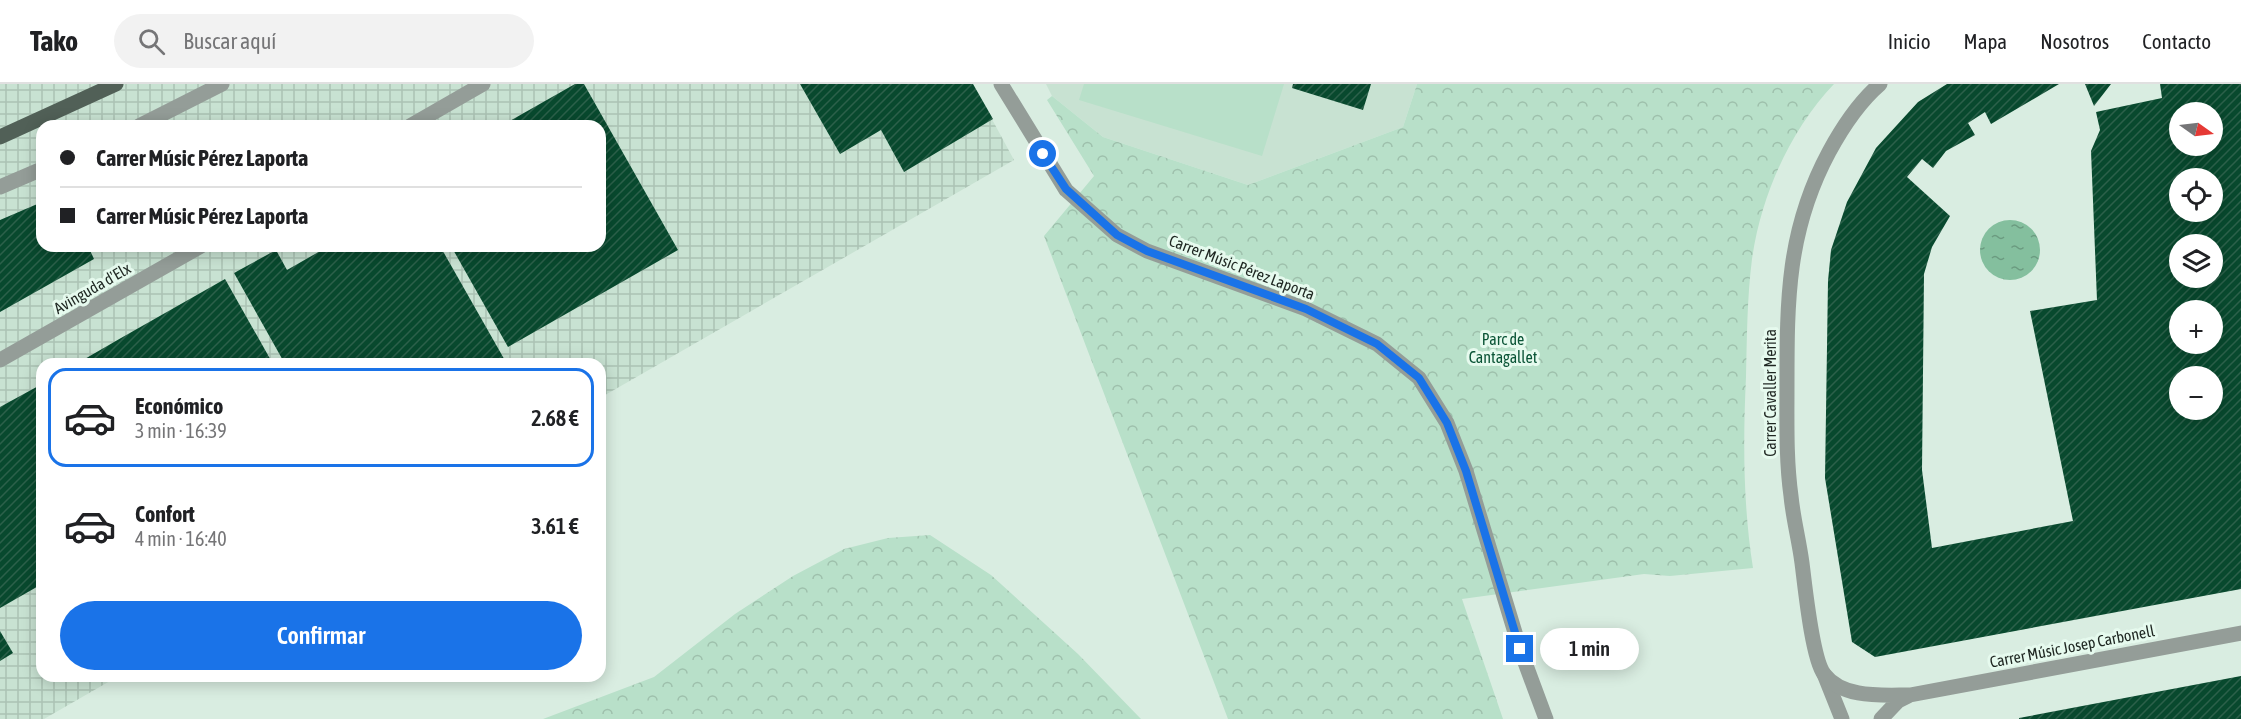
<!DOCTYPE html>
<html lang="es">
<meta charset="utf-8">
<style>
body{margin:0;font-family:"Asap Condensed",sans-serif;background:#f2f2f2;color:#202124;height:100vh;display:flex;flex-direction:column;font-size:22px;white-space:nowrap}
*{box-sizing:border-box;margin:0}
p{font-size:20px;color:#757577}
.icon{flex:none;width:33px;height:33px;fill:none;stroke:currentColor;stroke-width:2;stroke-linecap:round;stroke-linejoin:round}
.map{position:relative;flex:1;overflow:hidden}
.sheet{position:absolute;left:36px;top:274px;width:570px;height:324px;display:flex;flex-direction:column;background:#fff;border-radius:18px;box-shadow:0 3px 15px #0003}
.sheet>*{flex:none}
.top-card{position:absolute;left:36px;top:36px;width:570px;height:132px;border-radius:18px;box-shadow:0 3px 15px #0003;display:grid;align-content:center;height:132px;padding:0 24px;background:#fff}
.needle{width:39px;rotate:104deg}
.tools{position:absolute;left:2169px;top:18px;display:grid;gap:12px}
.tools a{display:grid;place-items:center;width:54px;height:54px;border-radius:50%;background:#fff;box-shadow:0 3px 15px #0003;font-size:30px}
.end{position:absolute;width:27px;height:27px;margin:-14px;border:8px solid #1a73e8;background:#fff;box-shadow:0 0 0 3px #fff}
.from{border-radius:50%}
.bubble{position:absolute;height:42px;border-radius:21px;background:#fff;box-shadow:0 3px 15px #0003;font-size:20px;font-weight:600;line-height:42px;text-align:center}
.top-card b{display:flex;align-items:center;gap:21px;height:57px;font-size:22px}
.top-card b+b{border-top:2px solid #e0e0e0}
.top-card i{width:15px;height:15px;background:#202124}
ul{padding:10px 0 0;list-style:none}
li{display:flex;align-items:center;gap:18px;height:99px;margin:0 12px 9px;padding:0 12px;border:3px solid transparent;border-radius:18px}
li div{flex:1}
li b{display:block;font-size:22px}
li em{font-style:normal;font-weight:600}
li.current{border-color:#1a73e8}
li>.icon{width:54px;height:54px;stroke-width:1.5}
.button{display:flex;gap:12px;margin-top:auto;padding:12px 24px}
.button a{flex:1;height:69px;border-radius:36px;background:#1a73e8;color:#fff;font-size:24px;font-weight:600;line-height:69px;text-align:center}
header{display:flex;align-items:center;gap:36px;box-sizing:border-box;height:84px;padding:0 30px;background:#fff;border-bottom:2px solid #e0e0e0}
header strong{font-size:28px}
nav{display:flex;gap:33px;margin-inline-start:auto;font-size:21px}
.search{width:420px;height:54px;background:#f2f2f2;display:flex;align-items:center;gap:15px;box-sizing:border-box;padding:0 21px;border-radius:33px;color:#757577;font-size:22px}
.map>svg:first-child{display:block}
</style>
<header>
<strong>Tako</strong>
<div class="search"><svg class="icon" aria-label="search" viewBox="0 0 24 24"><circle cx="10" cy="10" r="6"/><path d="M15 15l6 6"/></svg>Buscar aquí</div>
<nav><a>Inicio</a><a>Mapa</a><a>Nosotros</a><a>Contacto</a></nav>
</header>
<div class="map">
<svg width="2241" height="635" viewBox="0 0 2241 635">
<defs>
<pattern id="industrial-grid" width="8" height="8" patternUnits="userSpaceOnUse" patternTransform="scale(1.5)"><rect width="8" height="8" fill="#c8e2d2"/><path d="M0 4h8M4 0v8" fill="none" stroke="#abc2b4"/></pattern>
<pattern id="forest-crowns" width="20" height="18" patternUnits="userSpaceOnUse" patternTransform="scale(1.5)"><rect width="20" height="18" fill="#b8e0c9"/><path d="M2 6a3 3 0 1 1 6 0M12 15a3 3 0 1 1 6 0" fill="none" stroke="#9ec0ac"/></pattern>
<pattern id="water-ripples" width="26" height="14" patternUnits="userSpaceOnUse" patternTransform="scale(1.5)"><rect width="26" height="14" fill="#84bf9e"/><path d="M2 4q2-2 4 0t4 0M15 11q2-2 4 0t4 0" fill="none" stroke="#6b9b80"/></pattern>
<pattern id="building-hatch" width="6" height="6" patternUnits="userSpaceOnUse" patternTransform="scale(1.5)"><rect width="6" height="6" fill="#08492e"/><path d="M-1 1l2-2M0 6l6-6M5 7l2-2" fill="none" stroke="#2c604a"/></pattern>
</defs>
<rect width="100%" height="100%" fill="#d9ede1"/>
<path fill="#c8e2d2" d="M1046,0H1417L1403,43L1248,101L1103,53L1052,12Z"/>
<path fill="url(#industrial-grid)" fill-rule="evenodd" d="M0,0H973L1014,76L600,314V280H42V592L117,593L44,635H0ZM42,42H600V162H42Z"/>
<path fill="#b8e0c9" d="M1084,0H1284L1262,72L1079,16Z"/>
<path fill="url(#forest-crowns)" d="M1417,0H1834C1790,46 1761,112 1752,175C1747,214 1747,254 1746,293C1743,357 1743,421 1753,484L1670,492L1644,490L1462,515L1503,635H1228L1044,152L1094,92L1047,16L1052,12L1103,53L1248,101L1403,43Z
M930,451L991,491L1078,570L1141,635H543L654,593L735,530L793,492L844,465L888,454Z"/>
<path fill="url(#water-ripples)" d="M1980 166a30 30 0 1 1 60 0a30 30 0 1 1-60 0Z"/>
<path fill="url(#building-hatch)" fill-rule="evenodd" d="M575,0H584L678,166L508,263L451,162H600V42H501Z
M800,0H973L993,35L904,88L881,46L840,70Z
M1293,0H1371L1363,26L1292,4Z
M1947,0H2059L1991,40L1985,28L1968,39L1975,51L1946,67L1933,84L1922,75L1907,93L1950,132L1932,163L1924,190L1922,386L1932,464L2073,437L2030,227L2097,216L2091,67L2100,46L2096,28L2162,14L2160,0H2241V505L1875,573L1852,558L1825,394L1828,197L1831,166L1847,118L1876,64L1918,18ZM2180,28H2212V62H2180ZM2180,94H2212V128H2180ZM2180,160H2212V194H2180ZM2180,226H2212V260H2180ZM2180,292H2212V326H2180Z
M2085,0H2111L2094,22Z
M42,118V162H88L94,175L0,228V136Z
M329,162H440L507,280H285L234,189L276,166L287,186Z
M225,195L273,280H76L121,254Z
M42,300V500L0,524V323Z
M0,547L13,569L0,577Z
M2241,592V635H2019V634Z"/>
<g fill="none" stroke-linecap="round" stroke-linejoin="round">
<path stroke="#949d98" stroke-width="15" d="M1001,0L1066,106L1117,151L1147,167L1306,225L1377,260L1419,294L1447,339L1466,387L1520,565L1546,635
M139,42L222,0
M0,103L42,85
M1824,590L1842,635"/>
<path stroke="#949d98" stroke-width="15" d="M1880,0C1858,19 1843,42 1829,68C1787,146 1787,216 1787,302C1787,339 1786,376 1791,412C1793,434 1799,456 1802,479C1805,502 1812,574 1824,590C1843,615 1882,611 1910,611
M410,42L483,0
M0,276L201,162
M1881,635L1898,617L1910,611L2241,549"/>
<path stroke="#516057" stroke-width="15" d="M0,53L116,0"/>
</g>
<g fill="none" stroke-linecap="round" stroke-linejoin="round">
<path stroke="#1a73e8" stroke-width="8" d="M1043,70L1066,105L1117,151L1147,167L1306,225L1377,260L1419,294L1447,339L1466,387L1520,565"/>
</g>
<g text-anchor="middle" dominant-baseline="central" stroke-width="6" stroke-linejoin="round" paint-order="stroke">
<g font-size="16" fill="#1e2621" stroke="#e6faee">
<text transform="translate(1242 183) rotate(21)">Carrer Músic Pérez Laporta</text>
<text transform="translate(92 204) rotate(-30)">Avinguda d'Elx</text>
<text transform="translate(1770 309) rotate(-90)">Carrer Cavaller Merita</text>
<text transform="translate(2072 562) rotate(-11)">Carrer Músic Josep Carbonell</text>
</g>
<g font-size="16" fill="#0a5436" stroke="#e6faee">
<text x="1503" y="255">Parc de<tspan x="1503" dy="18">Cantagallet</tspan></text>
</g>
</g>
</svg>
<div class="tools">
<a><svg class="needle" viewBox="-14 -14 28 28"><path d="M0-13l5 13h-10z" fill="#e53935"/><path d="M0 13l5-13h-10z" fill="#757577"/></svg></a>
<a><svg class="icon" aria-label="locate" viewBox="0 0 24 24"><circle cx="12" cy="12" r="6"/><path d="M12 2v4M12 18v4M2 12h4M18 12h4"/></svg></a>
<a><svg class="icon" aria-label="layers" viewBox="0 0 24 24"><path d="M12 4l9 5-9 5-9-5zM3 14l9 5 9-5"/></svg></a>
<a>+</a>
<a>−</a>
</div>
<i class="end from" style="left:1043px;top:70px"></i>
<i class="end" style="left:1520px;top:565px"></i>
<div class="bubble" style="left:1540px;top:544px;width:99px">1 min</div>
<div class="top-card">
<b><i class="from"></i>Carrer Músic Pérez Laporta</b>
<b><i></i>Carrer Músic Pérez Laporta</b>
</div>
<section class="sheet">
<ul>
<li class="current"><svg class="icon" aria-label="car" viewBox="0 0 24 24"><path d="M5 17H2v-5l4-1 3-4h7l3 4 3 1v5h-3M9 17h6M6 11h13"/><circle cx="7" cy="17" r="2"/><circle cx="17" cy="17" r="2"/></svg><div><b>Económico</b><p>3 min · 16:39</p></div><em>2.68 €</em></li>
<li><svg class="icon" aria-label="car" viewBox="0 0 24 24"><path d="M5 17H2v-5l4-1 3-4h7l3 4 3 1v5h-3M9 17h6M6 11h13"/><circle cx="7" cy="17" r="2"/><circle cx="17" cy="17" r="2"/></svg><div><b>Confort</b><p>4 min · 16:40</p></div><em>3.61 €</em></li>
</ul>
<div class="button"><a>Confirmar</a></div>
</section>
</div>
